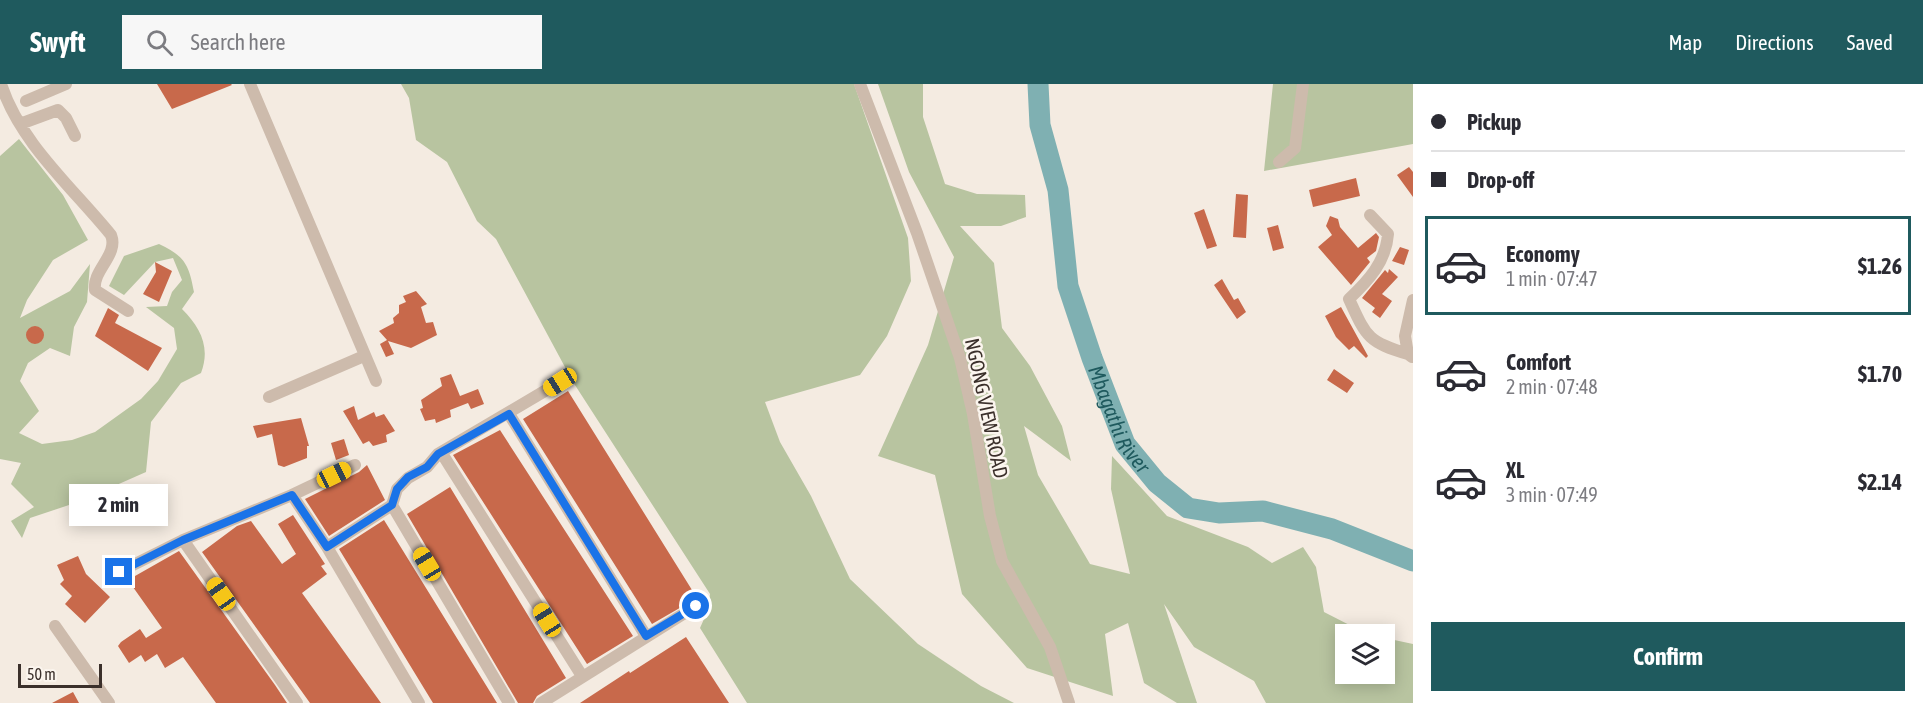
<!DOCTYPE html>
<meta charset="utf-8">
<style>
body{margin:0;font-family:"Asap Condensed",sans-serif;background:#f7f7f7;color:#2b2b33;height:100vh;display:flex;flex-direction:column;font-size:22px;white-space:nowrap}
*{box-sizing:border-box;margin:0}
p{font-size:20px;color:#7c7c81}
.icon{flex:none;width:33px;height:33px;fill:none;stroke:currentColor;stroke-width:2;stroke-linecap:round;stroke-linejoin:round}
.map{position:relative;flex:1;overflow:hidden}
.drawer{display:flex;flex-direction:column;background:#fff;width:510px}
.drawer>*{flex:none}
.top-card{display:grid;align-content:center;height:132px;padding:0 18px;background:#fff}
.fabs{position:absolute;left:1335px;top:540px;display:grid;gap:12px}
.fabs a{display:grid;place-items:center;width:60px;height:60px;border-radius:0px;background:#fff;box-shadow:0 3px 15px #0003;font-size:30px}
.scale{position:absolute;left:18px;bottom:15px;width:84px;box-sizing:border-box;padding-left:6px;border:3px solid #3b302b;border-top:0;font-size:16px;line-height:21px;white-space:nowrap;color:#3b302b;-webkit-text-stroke:4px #fbf5ee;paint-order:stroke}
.end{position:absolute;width:27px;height:27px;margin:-14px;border:8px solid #1a73e8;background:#fff;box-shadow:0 0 0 3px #fff}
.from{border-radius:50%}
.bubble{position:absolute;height:42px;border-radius:0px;background:#fff;box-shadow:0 3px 15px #0003;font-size:20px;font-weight:700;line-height:42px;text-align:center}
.car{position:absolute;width:18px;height:36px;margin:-18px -9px;border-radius:8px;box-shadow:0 0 4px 2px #0007;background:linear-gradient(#f5c518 24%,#345 0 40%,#f5c518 0 76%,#345 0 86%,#f5c518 0)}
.top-card b{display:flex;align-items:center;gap:21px;height:57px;font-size:22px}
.top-card b+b{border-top:2px solid #e1e1e2}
.top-card i{width:15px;height:15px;background:#2b2b33}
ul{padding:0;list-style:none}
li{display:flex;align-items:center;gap:18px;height:99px;margin:0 12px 9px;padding:0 6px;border:3px solid transparent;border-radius:0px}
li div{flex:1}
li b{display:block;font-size:22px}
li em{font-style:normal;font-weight:700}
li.active{border-color:#1f5a5e}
li>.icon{width:54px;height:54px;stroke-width:1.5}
.action{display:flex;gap:12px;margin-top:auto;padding:12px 18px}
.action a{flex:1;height:69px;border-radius:0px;background:#1f5a5e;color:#fff;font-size:24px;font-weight:700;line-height:69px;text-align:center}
header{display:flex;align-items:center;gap:36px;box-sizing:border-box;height:84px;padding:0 30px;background:#1f5a5e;color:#fff}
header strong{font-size:28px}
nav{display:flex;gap:33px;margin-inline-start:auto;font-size:21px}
.search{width:420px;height:54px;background:#f7f7f7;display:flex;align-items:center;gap:15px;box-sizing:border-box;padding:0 21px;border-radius:0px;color:#7c7c81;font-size:22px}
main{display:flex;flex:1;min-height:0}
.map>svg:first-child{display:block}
</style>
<header>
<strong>Swyft</strong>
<div class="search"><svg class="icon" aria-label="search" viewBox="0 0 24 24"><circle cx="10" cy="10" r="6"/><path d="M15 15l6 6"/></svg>Search here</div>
<nav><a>Map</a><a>Directions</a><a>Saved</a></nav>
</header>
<main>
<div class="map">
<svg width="1413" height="619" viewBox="0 0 1413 619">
<rect width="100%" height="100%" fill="#f4ebe1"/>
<path fill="#b8c4a0" d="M401,0H854L908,154L911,197L887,252L860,291L765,318L780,358L811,412L850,495L918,560L981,602L1014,619H747L700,544L708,526L710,510L573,298L496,155L477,137L447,78L416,56L409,14Z
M878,0H923V33L945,100L977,110L1025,111L1026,133L1001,142H960L994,179L1002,244L1030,282L1062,342L1071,377L1024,342L1038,391L1090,480L1130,490L1111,405L1112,372L1167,432L1248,463L1272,479L1303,463L1316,483L1324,528L1367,550H1346V590H1384L1385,554L1413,560V619H1266L1254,597L1194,563L1164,520L1197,619H1177L1144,599L1128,539L1105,550L1113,612L1027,584L962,510L935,391L878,372L928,261L954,173L909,88Z
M1273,0H1413V60L1264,87Z
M19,55L63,111L88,156L53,176L27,216L20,234L70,207L90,180L87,218L74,243L70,272L50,264L28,279L20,297L39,327L19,349L42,360L72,356L95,348L141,315L158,297L177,265L174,244L146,223L167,222L172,208L182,196L173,174L155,178L124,211L109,202L124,172L159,160C185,172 189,181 194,208L182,225C200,243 211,263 201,289L181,299L151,338L146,388L78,418L30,434L22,454L11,437L34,423L11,400L21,379L0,375V72Z"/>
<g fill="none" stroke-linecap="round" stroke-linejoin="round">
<path stroke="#7fb0b2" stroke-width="21" id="s1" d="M1038,0L1040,41L1058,106L1068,202L1092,274L1125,360L1157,399L1188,424L1219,429L1263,427L1332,445L1413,477"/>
</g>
<path fill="#c8694b" d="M157,0H231L232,1L172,25Z
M1409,83L1413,88V113L1397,91Z
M1356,94L1360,112L1313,123L1309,106Z
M1236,110L1248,111L1246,154L1233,153Z
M1204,125L1217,162L1207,165L1194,129Z
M1330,132L1338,135L1340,143L1358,164L1376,149L1379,153L1376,167L1367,174L1370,178L1351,201L1318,163L1332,151L1326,142Z
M1278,141L1284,164L1273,167L1267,144Z
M1400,163L1409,166L1404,181L1392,177Z
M155,178L172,187L159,218L143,210L156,188Z
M1389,185L1398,193L1382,210L1392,217L1380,234L1372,228L1375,224L1362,214L1385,186L1388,189Z
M1222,195L1234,216L1238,214L1246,228L1237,235L1214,201Z
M416,207L427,220L421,223L426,239L433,238L437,251L411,264L388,257L394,270L386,273L380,260L387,256L379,247L394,239L393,234L399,229V221L406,218L403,212Z
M1341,223L1368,272L1366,274L1354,262L1349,266L1336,253L1325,232Z
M108,224L119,231L115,239L162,264L148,287L95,252Z
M26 251a9 9 0 1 1 18 0a9 9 0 1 1-18 0Z
M1334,285L1354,299L1347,309L1327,296Z
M451,290L460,312L478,305L484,320L471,325L468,319L450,326L451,333L436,339L435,335L425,337L420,325L423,324L421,316L442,302L440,294Z
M568,307L697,514L652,540L523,335Z
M354,322L358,336L374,328L376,333L384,330L395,347L386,351L387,358L373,362L369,357L363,360L343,327Z
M301,334L309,362H307V374L284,383L278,381L272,350L257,354L253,342Z
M500,346L633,552L587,580L453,371Z
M344,355L349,371L336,376L331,359Z
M367,381L385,416L329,452L305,415L359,388Z
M450,403L566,594L537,612L533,619H518L407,430Z
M293,431L325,480L321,482L327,490L302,509L381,619H310L202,468L237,442L251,437L282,480L296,470L278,440Z
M384,436L497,619H433L339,465Z
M179,467L275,601L287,619H216L183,573L165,584L157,570L145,578L141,571L129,579L118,562L121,558L140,545L146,554L162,544L128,496Z
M78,472L86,490L110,513L85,539L65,520L72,512L60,500L64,496L57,481Z
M686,553L729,619H580L629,587L630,589Z
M73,608L79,619H52Z"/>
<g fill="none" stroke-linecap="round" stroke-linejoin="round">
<path stroke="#cdbbac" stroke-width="12" d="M1,0C20,59 73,104 111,151C119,171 92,186 95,206L128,227
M250,0L376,297
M860,0L917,149L960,274L973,330L990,432L1002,477L1050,563L1069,619
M26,17L66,0
M20,40L58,26L66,34L75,52
M1279,78L1295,64L1303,0
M1370,131L1388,150C1386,178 1368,197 1349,215C1366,252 1367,258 1408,270
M1412,273L1408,270L1405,252L1413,216
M269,313L364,272
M509,330L646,552
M441,368L582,592
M355,381L292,411L327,463L419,619
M392,421L509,619
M183,456L297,619
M327,463L392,421L397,405L408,394L427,383L438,370L560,298
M119,488L183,456L292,411
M55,542L109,619
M541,619L696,522"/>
</g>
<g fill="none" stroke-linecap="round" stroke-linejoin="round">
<path stroke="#1a73e8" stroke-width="8" d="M119,488L183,456L292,411L327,463L392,421L397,405L408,393L427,383L438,370L509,330L646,552L696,522"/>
</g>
<g text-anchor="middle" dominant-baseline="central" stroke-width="5" stroke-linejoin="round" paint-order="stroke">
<g font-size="20" fill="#3b302b" stroke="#fbf5ee">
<text transform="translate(987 324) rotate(78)">NGONG VIEW ROAD</text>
</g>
<g font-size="21" font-style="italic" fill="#1f5a5e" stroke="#fbf5ee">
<text stroke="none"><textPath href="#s1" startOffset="348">Mbagathi River</textPath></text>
</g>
</g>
</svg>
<div class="fabs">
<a><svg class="icon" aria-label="layers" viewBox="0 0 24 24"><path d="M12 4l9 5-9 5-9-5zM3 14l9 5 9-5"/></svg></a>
</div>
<div class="scale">50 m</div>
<i class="end from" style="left:696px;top:522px"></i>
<i class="end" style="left:119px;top:488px"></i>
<div class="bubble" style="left:69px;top:400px;width:99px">2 min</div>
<i class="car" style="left:560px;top:298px;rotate:238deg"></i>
<i class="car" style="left:334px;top:391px;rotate:64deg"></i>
<i class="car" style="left:427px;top:480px;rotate:329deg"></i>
<i class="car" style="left:221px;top:510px;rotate:325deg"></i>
<i class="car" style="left:547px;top:536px;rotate:328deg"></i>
</div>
<section class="drawer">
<div class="top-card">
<b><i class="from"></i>Pickup</b>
<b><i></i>Drop-off</b>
</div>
<ul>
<li class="active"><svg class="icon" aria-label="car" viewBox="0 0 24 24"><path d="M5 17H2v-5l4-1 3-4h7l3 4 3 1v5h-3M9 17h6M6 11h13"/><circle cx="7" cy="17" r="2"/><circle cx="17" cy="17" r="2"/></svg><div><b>Economy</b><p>1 min · 07:47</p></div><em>$1.26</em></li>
<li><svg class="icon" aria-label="car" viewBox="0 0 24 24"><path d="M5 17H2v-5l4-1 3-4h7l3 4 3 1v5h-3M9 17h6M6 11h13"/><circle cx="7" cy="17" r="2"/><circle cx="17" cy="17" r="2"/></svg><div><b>Comfort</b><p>2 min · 07:48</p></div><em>$1.70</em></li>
<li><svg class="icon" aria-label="car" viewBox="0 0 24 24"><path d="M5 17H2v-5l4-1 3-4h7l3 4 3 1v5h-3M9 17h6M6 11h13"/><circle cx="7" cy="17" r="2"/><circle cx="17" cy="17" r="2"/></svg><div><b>XL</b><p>3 min · 07:49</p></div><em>$2.14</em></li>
</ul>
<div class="action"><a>Confirm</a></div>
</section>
</main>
